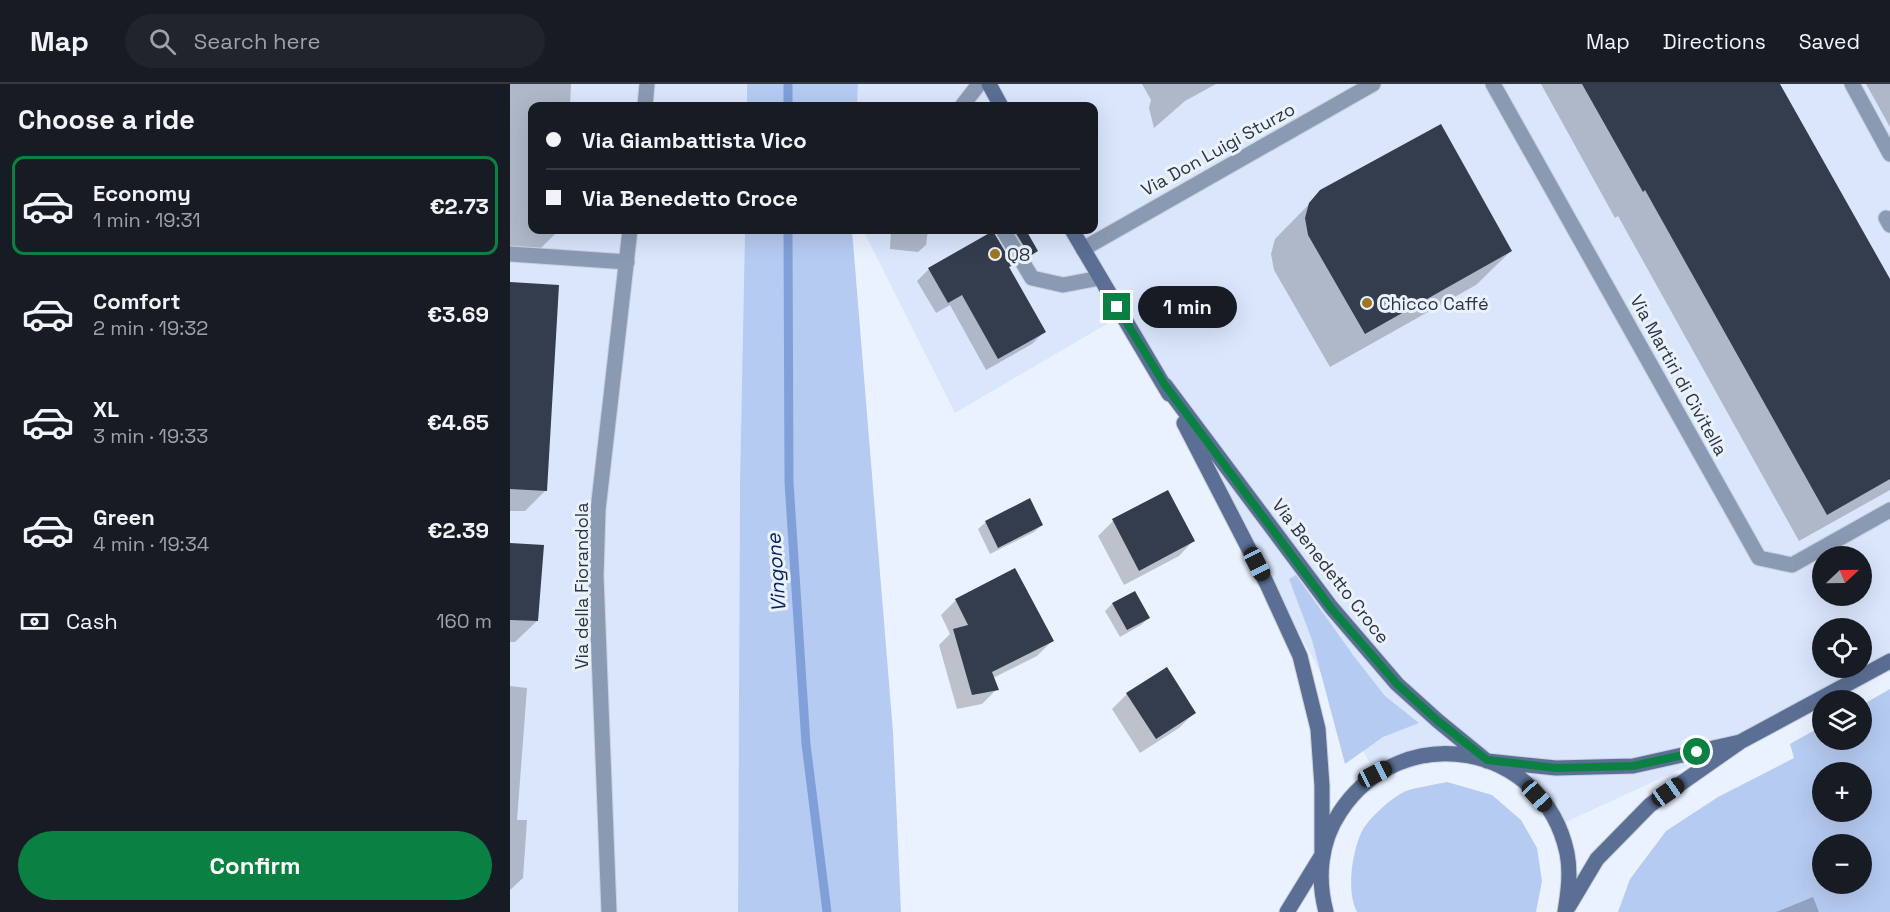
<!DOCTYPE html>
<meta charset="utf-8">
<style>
body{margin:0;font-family:"Space Grotesk",sans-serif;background:#20242c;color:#f1f3f6;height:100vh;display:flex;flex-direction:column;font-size:22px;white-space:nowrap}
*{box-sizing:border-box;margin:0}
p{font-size:20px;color:#9ea1a6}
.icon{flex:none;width:33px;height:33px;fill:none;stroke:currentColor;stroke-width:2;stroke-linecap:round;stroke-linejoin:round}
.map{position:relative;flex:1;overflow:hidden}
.side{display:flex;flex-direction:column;background:#171b24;width:510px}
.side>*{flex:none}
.guide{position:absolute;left:18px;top:18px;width:570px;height:132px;border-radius:12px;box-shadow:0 6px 24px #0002;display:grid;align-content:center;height:132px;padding:0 18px;background:#171b24}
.needle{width:39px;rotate:68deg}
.buttons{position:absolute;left:1302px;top:462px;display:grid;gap:12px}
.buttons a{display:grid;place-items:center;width:60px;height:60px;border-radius:50%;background:#171b24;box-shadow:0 6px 24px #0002;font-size:30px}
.end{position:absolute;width:27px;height:27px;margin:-14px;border:8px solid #0b8043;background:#fff;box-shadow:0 0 0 3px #fff}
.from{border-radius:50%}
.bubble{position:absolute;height:42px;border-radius:21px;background:#171b24;box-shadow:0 6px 24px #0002;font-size:20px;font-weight:700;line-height:42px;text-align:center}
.car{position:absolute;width:18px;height:36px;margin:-18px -9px;border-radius:8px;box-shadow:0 0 4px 2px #0007;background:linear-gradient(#222 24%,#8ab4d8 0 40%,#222 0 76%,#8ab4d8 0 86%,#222 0)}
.guide b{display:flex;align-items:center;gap:21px;height:57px;font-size:22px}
.guide b+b{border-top:2px solid #363941}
.guide i{width:15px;height:15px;background:#f1f3f6}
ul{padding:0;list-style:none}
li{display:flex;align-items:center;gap:18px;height:99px;margin:0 12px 9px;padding:0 6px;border:3px solid transparent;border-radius:12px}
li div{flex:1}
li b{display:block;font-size:22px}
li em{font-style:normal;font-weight:700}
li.current{border-color:#0b8043}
li>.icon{width:54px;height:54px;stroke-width:1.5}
h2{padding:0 18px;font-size:27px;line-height:72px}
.pay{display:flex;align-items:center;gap:15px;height:66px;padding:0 18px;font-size:22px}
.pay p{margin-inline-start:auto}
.button{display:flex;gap:12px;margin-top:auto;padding:12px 18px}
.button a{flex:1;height:69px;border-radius:36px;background:#0b8043;color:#fff;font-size:24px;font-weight:700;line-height:69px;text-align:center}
header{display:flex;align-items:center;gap:36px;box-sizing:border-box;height:84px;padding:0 30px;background:#171b24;border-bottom:2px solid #363941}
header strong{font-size:28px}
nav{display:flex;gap:33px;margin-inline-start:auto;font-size:21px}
.search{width:420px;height:54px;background:#20242c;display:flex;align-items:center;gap:15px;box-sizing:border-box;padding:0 21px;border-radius:33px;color:#9ea1a6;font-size:22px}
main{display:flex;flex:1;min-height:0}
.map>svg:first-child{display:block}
</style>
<header>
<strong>Map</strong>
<div class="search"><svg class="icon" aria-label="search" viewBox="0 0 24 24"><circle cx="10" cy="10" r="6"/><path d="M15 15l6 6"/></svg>Search here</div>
<nav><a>Map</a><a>Directions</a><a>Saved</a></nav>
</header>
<main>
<section class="side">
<h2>Choose a ride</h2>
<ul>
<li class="current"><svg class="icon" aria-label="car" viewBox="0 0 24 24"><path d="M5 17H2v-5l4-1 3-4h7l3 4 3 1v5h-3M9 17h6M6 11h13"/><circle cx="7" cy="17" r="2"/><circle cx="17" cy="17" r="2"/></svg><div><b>Economy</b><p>1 min · 19:31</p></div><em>€2.73</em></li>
<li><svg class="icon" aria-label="car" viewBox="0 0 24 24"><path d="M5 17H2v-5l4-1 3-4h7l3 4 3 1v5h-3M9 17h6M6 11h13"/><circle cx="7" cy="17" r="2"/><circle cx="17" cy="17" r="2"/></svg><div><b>Comfort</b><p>2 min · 19:32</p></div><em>€3.69</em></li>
<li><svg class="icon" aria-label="car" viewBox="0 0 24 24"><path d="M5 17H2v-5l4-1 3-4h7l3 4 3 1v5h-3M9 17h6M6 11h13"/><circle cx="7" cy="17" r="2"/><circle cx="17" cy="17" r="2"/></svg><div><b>XL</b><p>3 min · 19:33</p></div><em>€4.65</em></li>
<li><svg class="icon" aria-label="car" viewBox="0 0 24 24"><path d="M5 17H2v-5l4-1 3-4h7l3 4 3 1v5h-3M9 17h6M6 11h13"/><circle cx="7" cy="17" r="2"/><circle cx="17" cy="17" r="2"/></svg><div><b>Green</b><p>4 min · 19:34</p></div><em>€2.39</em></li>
</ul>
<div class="pay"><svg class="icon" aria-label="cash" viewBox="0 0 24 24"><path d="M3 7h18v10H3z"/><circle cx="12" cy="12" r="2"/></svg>Cash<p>160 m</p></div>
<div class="button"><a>Confirm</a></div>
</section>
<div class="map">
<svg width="1380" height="828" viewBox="0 0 1380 828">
<rect width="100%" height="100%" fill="#ebf2ff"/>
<path fill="#dae6fc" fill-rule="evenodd" d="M0,0H237V22H22V146H235L230,399L228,828H0Z
M348,0H1380V577L1230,658L1047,742L1019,702L947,670L865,689L655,301L612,231L445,329L353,146H584V22H347ZM1312,472H1352V512H1312ZM1312,544H1352V584H1312Z"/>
<path fill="#b6cbf1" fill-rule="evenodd" d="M237,0H348L347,22H237Z
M235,146H342L383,648L391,828H228L230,399Z
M786,491L843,571L875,612L909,639L873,653L835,680L802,556L779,495Z
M1380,605V828H1108L1120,795L1156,747L1208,713L1284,674L1280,660L1312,642V656H1352V621ZM1352,688V728H1312V688ZM1352,760V800H1312V760Z
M937,698L982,711L1011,736L1027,764L1032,797L1026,828H847C836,807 842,768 852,747C859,734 882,713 896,707C908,703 924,701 937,698Z"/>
<path fill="#0003" d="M0,0H61L60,22H22V146H49L31,164L0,162Z
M632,0H706L675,17L644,44L639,24L641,16Z
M1031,0H1269L1380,200V406L1289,457L1108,132L1105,134Z
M1356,0H1380V43Z
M811,108L1001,167L966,201L820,283L764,186L761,170L765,155Z
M381,146H418L416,161L408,168L380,165Z
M494,146H515L526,167L512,178Z
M498,184L534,248L522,260L476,286L440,221L426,229L407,197L419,185Z
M0,199L36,406L15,427H0Z
M519,416L532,441L524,448L480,470L468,445L476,438Z
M603,437L683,457L669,472L614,501L588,452Z
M0,461L27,537L5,558H0Z
M504,486L542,557L527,572L483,594L487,605L472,620L447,625L429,561L440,550L431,531L445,517Z
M624,509L639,534L631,541L610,553L595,527L602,520Z
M0,602L17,604L7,736H17L13,794L0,806Z
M617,610L684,629L669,644L630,669L602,625Z
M1303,813L1309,828H1266Z"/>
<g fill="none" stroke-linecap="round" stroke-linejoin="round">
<path stroke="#81a0d9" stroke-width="9" d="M278,0V22
M278,146L279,398L296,660L317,828"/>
</g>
<path fill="#343d4e" d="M1072,0H1270L1380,195V395L1317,431L1135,106L1133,108Z
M931,40L1002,167L855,250L798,151L795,134L799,119L810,106Z
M504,146H516L528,167L520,172Z
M483,147L503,181L499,183L536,248L488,275L452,211L438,219L418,184Z
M0,198L49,201L37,407L0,405Z
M658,406L685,457L629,487L602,435Z
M520,414L533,441L488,464L475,437Z
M0,459L34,461L28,537L0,536Z
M505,484L544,557L482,588L489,606L462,611L443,545L458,541L445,515Z
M625,507L640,534L617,546L602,519Z
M657,583L686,629L646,655L616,609Z"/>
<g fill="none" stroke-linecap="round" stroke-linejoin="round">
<defs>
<path id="lane" d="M452,22L469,0
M1376,134L1380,141
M493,146L522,194L553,201L590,194
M0,170L117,178"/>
<path id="street" d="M983,0L1249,474L1282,481L1380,426
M1342,0L1380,70
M135,22L137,0
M573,165L863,0
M99,828L86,492L88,426L120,146"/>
<path id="secondary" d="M479,0L491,22
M562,146L659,310
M655,301L821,523L887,600L928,637L977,677L1046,684L1123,682L1230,658
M674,339L757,500L790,572L808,645L812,702V771L777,828
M1059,822L1087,775L1140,721L1230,658L1380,577
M816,828C807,794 810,758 830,728C892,634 1033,658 1057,769C1061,789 1058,809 1055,828"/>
</defs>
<use href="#lane" stroke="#c9d0dc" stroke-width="17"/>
<use href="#street" stroke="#c9d0dc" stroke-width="17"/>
<use href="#secondary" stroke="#c9d0dc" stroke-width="17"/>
<use href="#lane" stroke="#8b9ab3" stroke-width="15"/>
<use href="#street" stroke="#8b9ab3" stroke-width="15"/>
<use href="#secondary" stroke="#5b6f94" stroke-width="15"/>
</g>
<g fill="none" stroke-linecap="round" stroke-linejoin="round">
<path stroke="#0b8043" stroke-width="8" d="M607,223L655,301L821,524L887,600L928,637L977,676L1046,684L1123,682L1187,668"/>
</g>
<g fill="#9e7724" stroke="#ebf2ff" stroke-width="2">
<circle cx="485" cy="170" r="6"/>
<circle cx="857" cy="219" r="6"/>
</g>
<g text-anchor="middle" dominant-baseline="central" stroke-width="6" stroke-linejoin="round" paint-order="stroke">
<g font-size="18" fill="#2f333b" stroke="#ebf2ff">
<text transform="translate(708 65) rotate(-29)">Via Don Luigi Sturzo</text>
<text transform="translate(1169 291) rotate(61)">Via Martiri di Civitella</text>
<text transform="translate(821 487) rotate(52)">Via Benedetto Croce</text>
<text transform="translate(71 502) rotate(-90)">Via della Fiorandola</text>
</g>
<g font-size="18" fill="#2f333b" stroke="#ebf2ff" text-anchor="start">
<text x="497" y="170">Q8</text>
<text x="869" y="219">Chicco Caffé</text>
</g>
<g font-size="20" font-style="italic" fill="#042264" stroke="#ebf2ff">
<text transform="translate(266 489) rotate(-94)">Vingone</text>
</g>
</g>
</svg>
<div class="buttons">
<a><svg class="needle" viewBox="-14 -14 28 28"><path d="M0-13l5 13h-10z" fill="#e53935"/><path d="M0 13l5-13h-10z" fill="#9ea1a6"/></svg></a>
<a><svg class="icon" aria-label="locate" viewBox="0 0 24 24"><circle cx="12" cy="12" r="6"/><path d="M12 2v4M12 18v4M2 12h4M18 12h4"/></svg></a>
<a><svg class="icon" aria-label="layers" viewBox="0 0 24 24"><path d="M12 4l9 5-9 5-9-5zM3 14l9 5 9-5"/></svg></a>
<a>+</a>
<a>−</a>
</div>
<i class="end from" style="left:1187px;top:668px"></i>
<i class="end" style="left:607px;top:223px"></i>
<div class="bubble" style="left:628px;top:202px;width:99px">1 min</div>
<i class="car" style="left:747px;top:480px;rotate:153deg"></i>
<i class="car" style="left:865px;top:690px;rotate:63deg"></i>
<i class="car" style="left:1158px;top:708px;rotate:55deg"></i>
<i class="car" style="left:1027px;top:712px;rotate:138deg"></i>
<div class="guide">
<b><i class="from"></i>Via Giambattista Vico</b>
<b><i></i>Via Benedetto Croce</b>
</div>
</div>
</main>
